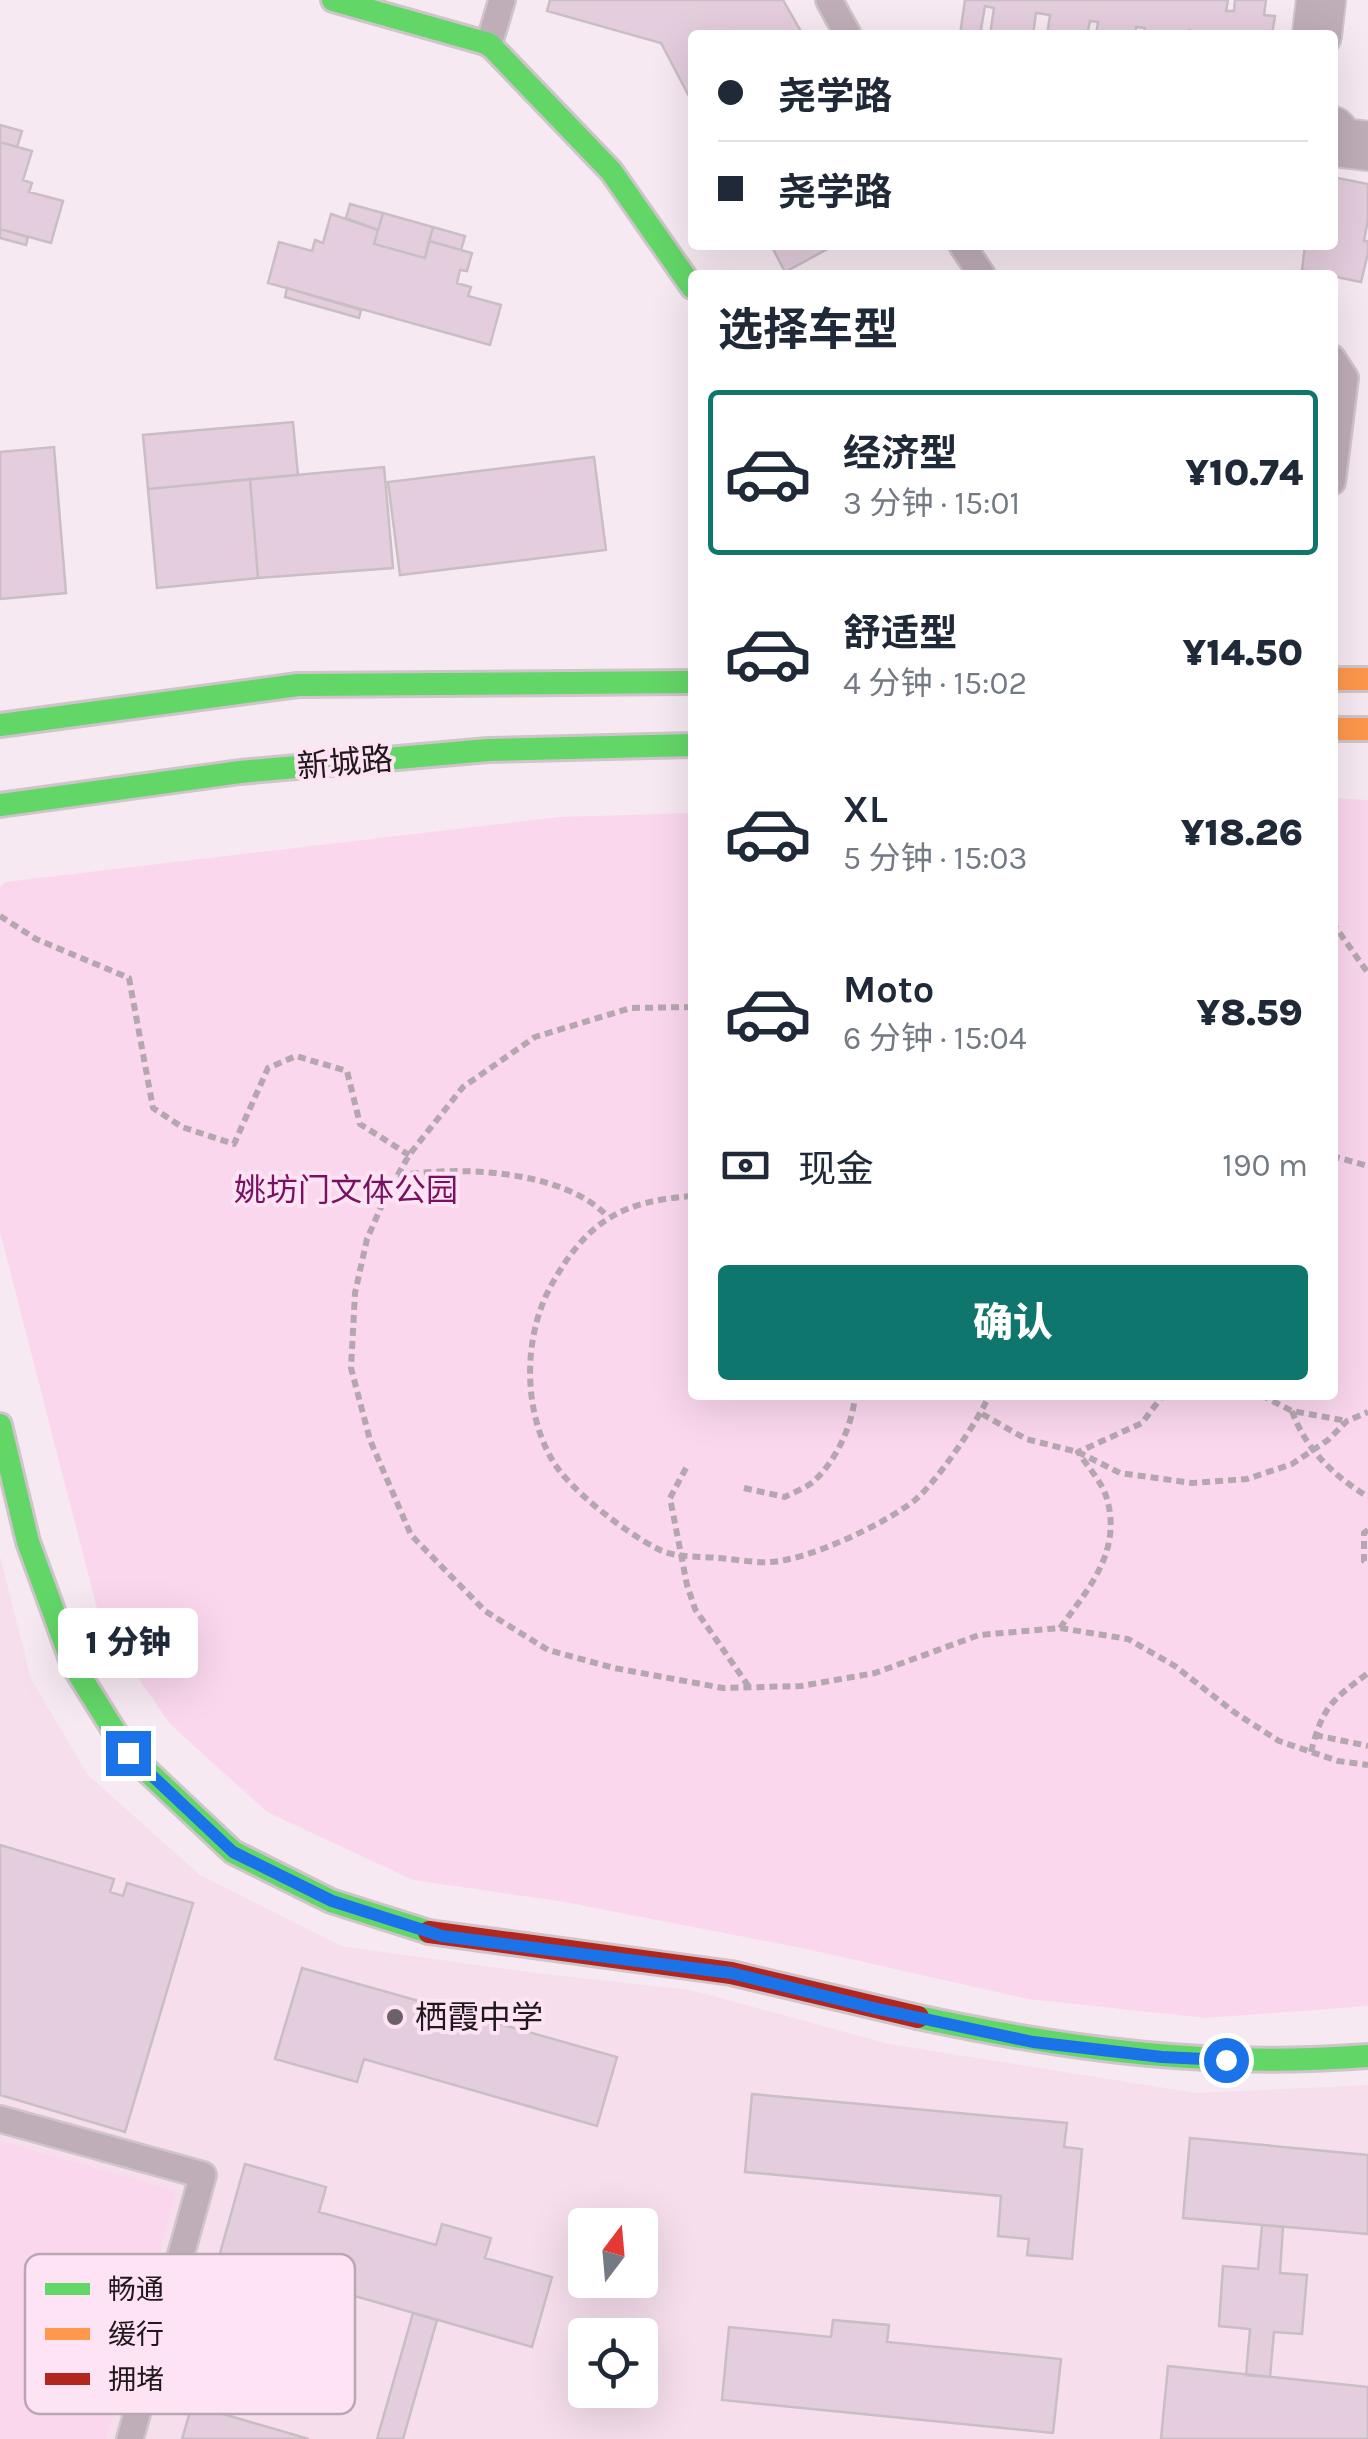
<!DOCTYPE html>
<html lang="zh">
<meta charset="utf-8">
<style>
body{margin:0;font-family:Karla,"Noto Sans SC",sans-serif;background:#f6f6f7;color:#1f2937;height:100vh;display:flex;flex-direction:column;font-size:38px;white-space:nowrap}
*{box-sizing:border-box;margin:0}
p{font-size:32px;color:#747a83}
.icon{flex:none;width:55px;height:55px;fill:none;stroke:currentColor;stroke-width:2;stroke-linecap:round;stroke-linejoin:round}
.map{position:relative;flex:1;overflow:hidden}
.drawer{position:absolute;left:688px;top:270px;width:650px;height:1130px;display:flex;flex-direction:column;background:#fff;border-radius:10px;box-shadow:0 10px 40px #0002}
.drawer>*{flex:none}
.banner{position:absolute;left:688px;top:30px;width:650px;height:220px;border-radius:10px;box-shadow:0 10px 40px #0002;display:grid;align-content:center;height:220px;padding:0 30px;background:#fff}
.needle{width:65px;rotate:16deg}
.fabs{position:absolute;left:568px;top:2208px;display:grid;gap:20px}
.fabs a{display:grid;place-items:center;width:90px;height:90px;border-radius:10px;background:#fff;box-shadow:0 10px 40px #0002;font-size:50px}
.end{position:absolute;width:45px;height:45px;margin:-22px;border:12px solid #1a73e8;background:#fff;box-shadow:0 0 0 5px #fff}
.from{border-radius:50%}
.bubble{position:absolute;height:70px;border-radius:10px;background:#fff;box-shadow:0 10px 40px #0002;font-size:32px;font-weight:800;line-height:70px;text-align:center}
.banner b{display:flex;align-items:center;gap:35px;height:95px;font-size:38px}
.banner b+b{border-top:2px solid #e0e1e3}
.banner i{width:25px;height:25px;background:#1f2937}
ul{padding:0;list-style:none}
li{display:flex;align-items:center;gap:30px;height:165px;margin:0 20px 15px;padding:0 10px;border:5px solid transparent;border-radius:10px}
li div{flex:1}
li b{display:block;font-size:38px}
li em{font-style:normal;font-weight:800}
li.selected{border-color:#0f766e}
li>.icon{width:90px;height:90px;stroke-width:1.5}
h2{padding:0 30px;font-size:45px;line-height:120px}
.pay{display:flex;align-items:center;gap:25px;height:110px;padding:0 30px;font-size:38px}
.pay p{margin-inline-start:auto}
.action{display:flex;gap:20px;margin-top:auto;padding:20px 30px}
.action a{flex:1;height:115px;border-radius:10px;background:#0f766e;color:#fff;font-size:40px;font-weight:800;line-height:115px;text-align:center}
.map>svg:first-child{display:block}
</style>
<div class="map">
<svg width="1368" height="2439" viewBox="0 0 1368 2439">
<rect width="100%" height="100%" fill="#f7e9f2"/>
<path fill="#f6deed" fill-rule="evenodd" d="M0,1556L31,1679L88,1775L200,1875L341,1946L536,1973L691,1990L889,2044L1197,2093L1368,2085V2439H0ZM585,2225H640V2280H585ZM585,2335H640V2390H585Z"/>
<path fill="#fad7ed" d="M1333,798L1368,800V2006L1206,2018L1028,1999L802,1948L559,1901L413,1880L267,1812L170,1724L101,1624L0,1232V887L5,882L560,817L692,813V1395H1332Z
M0,2141L176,2191L106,2439H0Z"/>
<path fill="#e4cddd" stroke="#c8bec4" stroke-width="2.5" d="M550,0H783L803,35H692V102L661,43L547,11Z
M965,0H1228L1226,11H1234L1235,0H1266L1264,15L1275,16L1272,34L1280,35H1201L1189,30L1188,35H1144L1145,28L1136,27L1135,35H1096L1098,22L1090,21L1087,35H1047L1050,15L1036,13L1033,35H990L994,8L985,6L980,35H960Z
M0,125L22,131L17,147L0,142Z
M0,142L32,151L23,180L32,183L29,192L63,201L51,243L0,229Z
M1332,177L1368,184V219L1364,241H1368V253L1361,282L1302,270L1305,245H1332Z
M350,204L383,213L378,230L346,218Z
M383,213L433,227L425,258L374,244Z
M331,214L378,230L374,244L425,258L429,241L472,253L467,271L460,270L457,283L471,287L468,296L501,305L490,345L268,283L279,242L312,251L315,240L323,243Z
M433,227L465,236L461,250L429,241Z
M0,229L28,237L26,245L0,238Z
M771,245H835L785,272Z
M287,288L361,310L359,318L285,297Z
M293,422L298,475L148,489L143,435Z
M54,447L66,593L0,599V452Z
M594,457L606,550L400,575L388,482Z
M384,467L393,568L258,578L250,479Z
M250,479L258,578L157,588L148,489Z
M0,1845L114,1879L110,1892L123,1896L127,1883L193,1903L125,2132L0,2095Z
M302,1968L617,2057L597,2126L364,2059L357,2082L275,2059Z
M752,2094L1067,2123L1064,2147L1082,2149L1072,2259L1027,2255L1029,2239L998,2236L1001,2196L745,2172Z
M1190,2138L1368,2155V2234L1183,2218Z
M245,2164L326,2187L319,2212L436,2245L442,2224L491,2238L485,2258L552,2277L532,2347L219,2257Z
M1262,2225L1283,2227L1280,2273L1307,2275L1302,2334L1274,2332L1270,2377L1246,2375L1250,2329L1219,2326L1223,2266L1258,2269Z
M413,2313L437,2320L403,2439H377Z
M833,2320L889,2325L887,2342L1061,2359L1053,2433L722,2400L729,2327L831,2337Z
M1168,2366L1368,2387V2439H1161Z
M192,2405L309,2439H182Z"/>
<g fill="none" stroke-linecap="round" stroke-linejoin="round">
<defs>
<path id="lane" d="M829,0L848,35
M489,44L502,0
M962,245L982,275
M1332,358L1345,378L1332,482
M0,2119L203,2175L130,2439"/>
<path id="street" d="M1317,35L1321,0
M1332,131L1342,143L1368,146"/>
<path id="fast" d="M333,0L489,44L611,171L692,287
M0,725L298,685L692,682
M0,805L240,772L488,750L692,745
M0,1425L28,1542L73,1665L128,1753L233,1852L331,1901L429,1932
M918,2017C1071,2050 1210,2068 1368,2056"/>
<path id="slow" d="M1332,679H1368
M1332,729H1368"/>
<path id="jam" d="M429,1932L731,1973L918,2017"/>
</defs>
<use href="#lane" stroke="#d0c4cb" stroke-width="30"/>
<use href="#street" stroke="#d0c4cb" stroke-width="52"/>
<use href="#fast" stroke="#d0c4cb" stroke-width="28"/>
<use href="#slow" stroke="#d0c4cb" stroke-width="28"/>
<use href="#jam" stroke="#d0c4cb" stroke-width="28"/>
<path stroke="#b5a7b0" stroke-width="6" stroke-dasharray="8 5" stroke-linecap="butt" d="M0,916L36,939L129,978L153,1108L182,1127L234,1144L268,1068L296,1056L347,1071L360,1124L409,1155
M1332,922L1368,973
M692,1007L631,1008L535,1037L463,1087L409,1155L385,1198L367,1239L355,1293L351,1368L370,1440L411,1535L485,1611L548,1650L614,1668L723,1688L801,1686L875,1673L979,1635L1060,1628L1128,1639L1175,1666L1234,1712L1279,1741L1338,1761L1368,1765
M1332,1156L1368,1166
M398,1176C457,1165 565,1170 608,1217
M692,1196C622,1201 588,1221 553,1282C524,1332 522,1404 550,1456C566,1488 626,1533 658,1549C675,1558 699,1556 718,1558C735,1559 753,1563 770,1562C809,1560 885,1524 915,1500C935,1484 980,1419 989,1395
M1261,1395L1292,1411L1347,1421
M1292,1411C1306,1450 1333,1475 1368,1497
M982,1414L1026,1439L1078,1452L1120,1473L1192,1483L1247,1479L1292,1464L1328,1440L1347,1421L1368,1412
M686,1468L670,1498L687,1585L695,1609L749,1687
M744,1488L785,1497C794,1492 806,1488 814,1481C836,1461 853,1424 855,1395
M1368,1530L1364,1533V1561L1368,1565
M1060,1628C1088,1589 1122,1552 1107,1499C1103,1483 1087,1466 1078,1452L1142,1423L1163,1395
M1315,1735L1368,1746
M1311,1752C1323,1706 1331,1701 1368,1673"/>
<use href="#lane" stroke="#bfadb8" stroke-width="25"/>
<use href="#street" stroke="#bfadb8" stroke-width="48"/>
<use href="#fast" stroke="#63d668" stroke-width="22"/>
<use href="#slow" stroke="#ff974d" stroke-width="22"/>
<use href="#jam" stroke="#b3261e" stroke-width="22"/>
</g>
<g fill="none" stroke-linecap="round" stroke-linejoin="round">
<path stroke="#1a73e8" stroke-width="12" d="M128,1753L233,1852L332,1901L442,1936L731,1973L878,2009L1033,2042L1162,2057L1226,2060"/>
</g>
<circle fill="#6c6168" stroke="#fde3f3" stroke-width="4" cx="395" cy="2017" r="10"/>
<g text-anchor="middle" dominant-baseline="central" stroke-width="8" stroke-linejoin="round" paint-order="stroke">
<g font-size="32" fill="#21181d" stroke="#fde3f3">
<text transform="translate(345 763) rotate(-5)">新城路</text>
</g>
<g font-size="32" fill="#7a1061" stroke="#fde3f3">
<text x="346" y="1190">姚坊门文体公园</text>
</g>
<g font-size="32" fill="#21181d" stroke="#fde3f3" text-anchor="start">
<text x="415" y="2017">栖霞中学</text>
</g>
</g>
<rect x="25" y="2254" width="330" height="160" rx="15" fill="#fde3f3" stroke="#bba6b3" stroke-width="2.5"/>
<rect x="45" y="2283" width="45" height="12" fill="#63d668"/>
<rect x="45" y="2328" width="45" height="12" fill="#ff974d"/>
<rect x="45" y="2373" width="45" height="12" fill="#b3261e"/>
<g font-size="28" fill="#21181d">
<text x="108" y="2299">畅通</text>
<text x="108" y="2344">缓行</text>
<text x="108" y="2389">拥堵</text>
</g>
</svg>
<div class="fabs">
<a><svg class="needle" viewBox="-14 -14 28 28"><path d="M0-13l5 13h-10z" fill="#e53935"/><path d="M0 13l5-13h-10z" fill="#747a83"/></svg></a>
<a><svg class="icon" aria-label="locate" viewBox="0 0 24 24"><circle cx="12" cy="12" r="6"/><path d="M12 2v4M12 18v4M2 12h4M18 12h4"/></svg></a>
</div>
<i class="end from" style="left:1226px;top:2060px"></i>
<i class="end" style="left:128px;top:1753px"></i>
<div class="bubble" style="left:58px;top:1608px;width:140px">1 分钟</div>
<div class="banner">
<b><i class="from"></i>尧学路</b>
<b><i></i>尧学路</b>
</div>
<section class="drawer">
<h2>选择车型</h2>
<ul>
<li class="selected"><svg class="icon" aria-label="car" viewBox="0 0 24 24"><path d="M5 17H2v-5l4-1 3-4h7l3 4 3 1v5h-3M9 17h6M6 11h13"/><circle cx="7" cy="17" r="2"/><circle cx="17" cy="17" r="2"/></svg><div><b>经济型</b><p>3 分钟 · 15:01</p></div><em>¥10.74</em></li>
<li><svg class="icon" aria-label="car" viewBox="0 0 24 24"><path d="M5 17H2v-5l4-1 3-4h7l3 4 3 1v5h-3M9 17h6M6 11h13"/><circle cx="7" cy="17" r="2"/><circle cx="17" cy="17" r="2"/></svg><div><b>舒适型</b><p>4 分钟 · 15:02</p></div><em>¥14.50</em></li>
<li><svg class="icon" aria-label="car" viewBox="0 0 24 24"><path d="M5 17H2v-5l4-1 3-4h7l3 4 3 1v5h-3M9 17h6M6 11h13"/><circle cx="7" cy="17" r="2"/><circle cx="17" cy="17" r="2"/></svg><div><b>XL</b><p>5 分钟 · 15:03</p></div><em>¥18.26</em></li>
<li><svg class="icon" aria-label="car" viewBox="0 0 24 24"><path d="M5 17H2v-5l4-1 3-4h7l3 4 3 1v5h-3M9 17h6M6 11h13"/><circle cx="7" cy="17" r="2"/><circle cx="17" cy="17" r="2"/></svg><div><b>Moto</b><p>6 分钟 · 15:04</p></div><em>¥8.59</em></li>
</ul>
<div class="pay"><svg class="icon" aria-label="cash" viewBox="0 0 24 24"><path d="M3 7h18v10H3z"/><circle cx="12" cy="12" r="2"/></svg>现金<p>190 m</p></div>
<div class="action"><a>确认</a></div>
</section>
</div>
